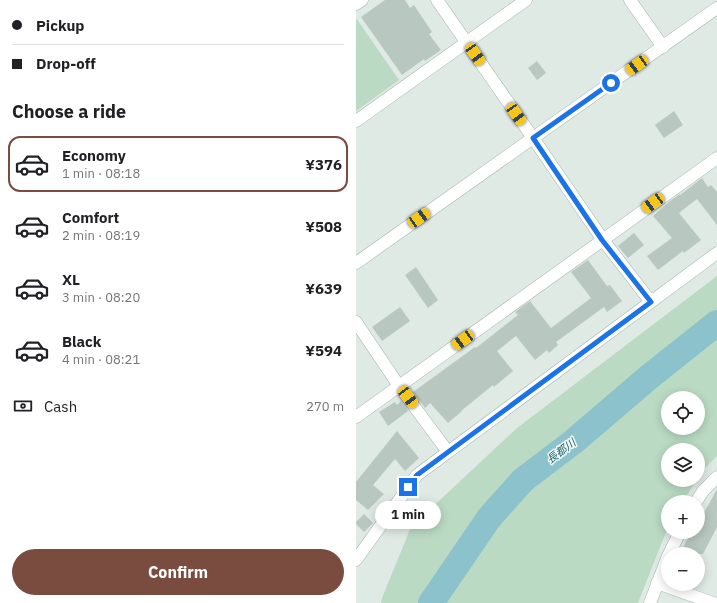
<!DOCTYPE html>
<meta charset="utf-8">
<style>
body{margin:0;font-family:"IBM Plex Sans","Noto Sans JP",sans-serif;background:#f6f6f6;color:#202124;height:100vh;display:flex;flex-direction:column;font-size:15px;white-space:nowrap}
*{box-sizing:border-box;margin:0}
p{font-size:13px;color:#757577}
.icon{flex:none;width:22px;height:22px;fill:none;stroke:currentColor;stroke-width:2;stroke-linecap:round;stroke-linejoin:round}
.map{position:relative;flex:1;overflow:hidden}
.side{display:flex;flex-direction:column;background:#fff;width:356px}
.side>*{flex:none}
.banner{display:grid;align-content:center;height:88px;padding:0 12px;background:#fff}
.fabs{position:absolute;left:305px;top:391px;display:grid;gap:8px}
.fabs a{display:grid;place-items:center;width:44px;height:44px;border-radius:50%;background:#fff;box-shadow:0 2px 10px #0003;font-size:20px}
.end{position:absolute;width:18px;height:18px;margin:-9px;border:5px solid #1a73e8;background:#fff;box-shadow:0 0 0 2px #fff}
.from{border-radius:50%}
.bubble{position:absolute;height:28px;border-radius:14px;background:#fff;box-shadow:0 2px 10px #0003;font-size:13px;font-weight:700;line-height:28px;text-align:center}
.car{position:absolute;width:12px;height:24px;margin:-12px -6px;border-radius:5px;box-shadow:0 0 3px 1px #0007;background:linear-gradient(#f5c518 24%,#345 0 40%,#f5c518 0 76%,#345 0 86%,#f5c518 0)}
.banner b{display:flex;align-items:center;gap:14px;height:38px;font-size:15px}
.banner b+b{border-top:1px solid #e0e0e0}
.banner i{width:10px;height:10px;background:#202124}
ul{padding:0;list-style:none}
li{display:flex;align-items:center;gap:12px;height:56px;margin:0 8px 6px;padding:0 4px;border:2px solid transparent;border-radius:12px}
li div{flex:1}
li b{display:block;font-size:15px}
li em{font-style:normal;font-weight:700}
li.on{border-color:#7a4c3f}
li>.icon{width:36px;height:36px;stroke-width:1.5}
h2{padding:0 12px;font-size:18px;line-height:48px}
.pay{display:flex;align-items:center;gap:10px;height:44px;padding:0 12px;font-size:15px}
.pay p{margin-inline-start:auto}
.primary-button{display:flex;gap:8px;margin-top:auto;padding:8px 12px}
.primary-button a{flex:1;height:46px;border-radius:24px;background:#7a4c3f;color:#fff;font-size:16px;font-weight:700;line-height:46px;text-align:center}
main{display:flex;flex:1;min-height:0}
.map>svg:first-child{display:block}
</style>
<main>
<section class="side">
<div class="banner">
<b><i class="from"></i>Pickup</b>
<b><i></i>Drop-off</b>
</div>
<h2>Choose a ride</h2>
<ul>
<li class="on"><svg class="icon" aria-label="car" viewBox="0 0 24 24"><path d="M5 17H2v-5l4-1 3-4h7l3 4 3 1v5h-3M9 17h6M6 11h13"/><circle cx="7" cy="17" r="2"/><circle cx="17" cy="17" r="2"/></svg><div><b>Economy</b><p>1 min · 08:18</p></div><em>¥376</em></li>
<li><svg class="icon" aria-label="car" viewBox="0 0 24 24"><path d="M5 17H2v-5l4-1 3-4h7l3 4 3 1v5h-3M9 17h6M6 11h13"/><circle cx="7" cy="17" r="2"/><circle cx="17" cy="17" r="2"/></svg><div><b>Comfort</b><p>2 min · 08:19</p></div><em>¥508</em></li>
<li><svg class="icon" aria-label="car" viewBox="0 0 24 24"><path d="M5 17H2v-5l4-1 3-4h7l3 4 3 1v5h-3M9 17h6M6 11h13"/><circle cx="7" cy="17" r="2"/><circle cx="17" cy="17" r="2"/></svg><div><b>XL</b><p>3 min · 08:20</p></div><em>¥639</em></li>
<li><svg class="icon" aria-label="car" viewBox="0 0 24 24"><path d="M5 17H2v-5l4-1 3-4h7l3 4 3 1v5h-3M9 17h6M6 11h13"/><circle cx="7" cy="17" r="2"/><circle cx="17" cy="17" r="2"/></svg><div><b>Black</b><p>4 min · 08:21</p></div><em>¥594</em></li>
</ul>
<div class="pay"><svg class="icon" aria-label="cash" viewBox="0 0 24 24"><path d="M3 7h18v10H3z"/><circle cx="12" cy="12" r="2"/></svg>Cash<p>270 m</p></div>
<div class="primary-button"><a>Confirm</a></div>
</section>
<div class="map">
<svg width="361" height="603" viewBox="0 0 361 603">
<rect width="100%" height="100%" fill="#e0eae5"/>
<path fill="#badac3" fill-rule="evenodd" d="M0,18L43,80L0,111Z
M361,276V456L344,473L342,477V450H312V480H340L327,502H312V527L282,603H25L26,598L55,527L161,428ZM312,398H342V428H312Z"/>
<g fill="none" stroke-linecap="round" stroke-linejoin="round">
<path stroke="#8cc2cb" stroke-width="26" d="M75,603L133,518L167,480L217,442L293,377L361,323"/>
</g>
<path fill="#b9c7c1" d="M29,0H49L54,8L58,5L76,32L73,34L85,50L69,61L68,59L46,75L5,17Z
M181,61L190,73L181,80L172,68Z
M318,111L327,125L308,138L299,125Z
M346,178L352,187L355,185L361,192V225L341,199L323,213L345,240L328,253L327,251L302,270L291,256L316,238L297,216L314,201L324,194V195Z
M278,233L288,245L272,258L262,246Z
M232,260L251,286L254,285L266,301L251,312L248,307L200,342L202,345L193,353L191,350L179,360L160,336L141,351L157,371L138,387L137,385L105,411H106L92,423L74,403L69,408L57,392L119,347L120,348L162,315L159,312L174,301L195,328L235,298L215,272Z
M60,267L82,300L72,308L49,275Z
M44,307L54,321L26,341L16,327Z
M45,401L55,415L52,411L32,426L23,412L39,402L41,405Z
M41,431L63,458L49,471L39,459L17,485L28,494L12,510L0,500V482Z
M361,489V527L347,554H324L335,532H342V524Z
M8,514L17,523L8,532L0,524V522Z"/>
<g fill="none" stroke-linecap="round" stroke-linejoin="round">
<defs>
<path id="minor" d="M81,0L177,138L247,240L295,302
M274,0L307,47
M0,4L6,0
M0,121L170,0
M0,263L361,8
M0,322L43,386L92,452
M0,417L361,158
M340,502L347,491L361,477
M313,554L324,532
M0,560L61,475L361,253
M301,583L357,603
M294,603L312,556"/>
</defs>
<use href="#minor" stroke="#a3b1ac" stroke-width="13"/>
<use href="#minor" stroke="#fff" stroke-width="12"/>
</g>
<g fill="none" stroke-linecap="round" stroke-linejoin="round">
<path stroke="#1a73e8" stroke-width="5" d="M52,487L61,475L295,302L246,240L177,138L255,83"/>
</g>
<g text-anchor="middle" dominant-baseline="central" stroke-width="3" stroke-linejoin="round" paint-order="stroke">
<g font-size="11" font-style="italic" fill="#216470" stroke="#f0f7f3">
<text transform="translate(205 451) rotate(-37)">長都川</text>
</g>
</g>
</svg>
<div class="fabs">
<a><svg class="icon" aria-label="locate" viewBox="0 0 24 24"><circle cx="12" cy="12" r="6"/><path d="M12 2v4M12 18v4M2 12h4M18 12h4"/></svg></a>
<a><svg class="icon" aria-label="layers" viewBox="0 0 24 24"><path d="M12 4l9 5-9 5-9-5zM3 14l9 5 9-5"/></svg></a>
<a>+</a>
<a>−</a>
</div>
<i class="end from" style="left:255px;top:83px"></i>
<i class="end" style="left:52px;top:487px"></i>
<div class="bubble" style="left:19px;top:501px;width:66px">1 min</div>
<i class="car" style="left:119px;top:54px;rotate:145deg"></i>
<i class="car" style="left:281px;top:65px;rotate:235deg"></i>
<i class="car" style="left:160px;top:114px;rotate:145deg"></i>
<i class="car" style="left:297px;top:203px;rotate:234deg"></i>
<i class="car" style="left:63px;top:218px;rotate:55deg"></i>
<i class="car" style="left:107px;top:340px;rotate:234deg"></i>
<i class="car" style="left:52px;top:397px;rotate:143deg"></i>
</div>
</main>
